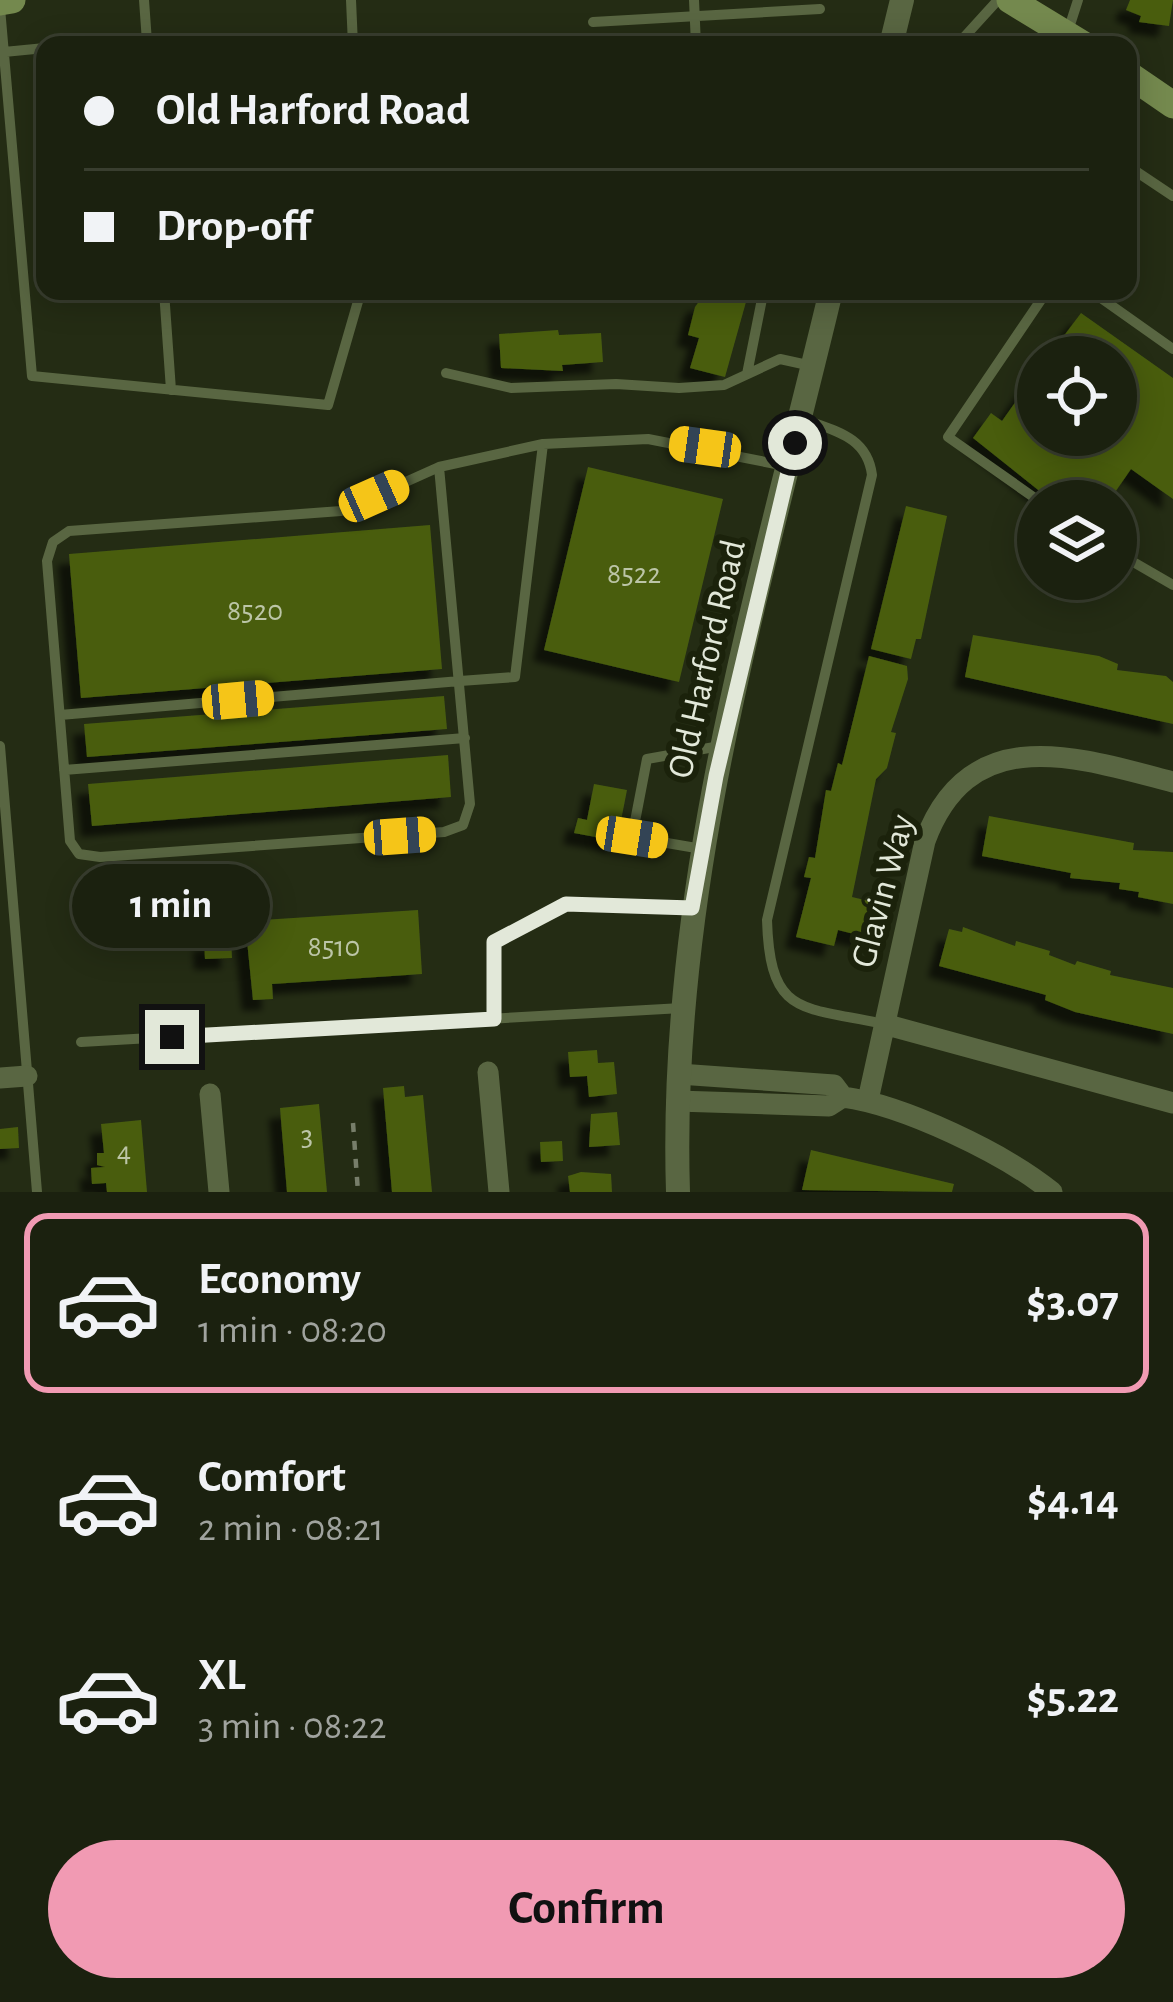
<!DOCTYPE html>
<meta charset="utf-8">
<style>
body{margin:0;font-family:"Alegreya Sans",sans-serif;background:#282e1d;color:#f1f3f6;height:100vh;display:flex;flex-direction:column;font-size:45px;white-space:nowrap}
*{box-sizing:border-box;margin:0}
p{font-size:39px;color:#a0a39e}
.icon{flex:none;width:66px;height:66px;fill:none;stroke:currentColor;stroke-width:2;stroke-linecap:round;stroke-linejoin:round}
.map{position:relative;height:1192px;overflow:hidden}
.drawer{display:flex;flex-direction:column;background:#1b210f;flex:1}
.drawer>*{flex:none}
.hud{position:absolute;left:36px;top:36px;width:1101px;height:264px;border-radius:24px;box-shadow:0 6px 30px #0003,0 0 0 3px #393e2f;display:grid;align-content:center;height:264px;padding:0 48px;background:#1b210f}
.fabs{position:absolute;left:1017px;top:336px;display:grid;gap:24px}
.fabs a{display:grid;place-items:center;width:120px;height:120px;border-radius:50%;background:#1b210f;box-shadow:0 6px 30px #0003,0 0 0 3px #393e2f;font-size:60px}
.end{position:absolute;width:54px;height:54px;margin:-27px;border:15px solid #e2e8d9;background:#111;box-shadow:0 0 0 6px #111}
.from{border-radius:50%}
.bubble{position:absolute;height:84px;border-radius:42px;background:#1b210f;box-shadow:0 6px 30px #0003,0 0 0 3px #393e2f;font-size:39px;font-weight:700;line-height:84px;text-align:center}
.car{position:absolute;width:36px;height:72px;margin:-36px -18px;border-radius:15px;box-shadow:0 0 9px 3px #0007;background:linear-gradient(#f5c518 24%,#345 0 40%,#f5c518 0 76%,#345 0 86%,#f5c518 0)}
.hud b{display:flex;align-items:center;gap:42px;height:114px;font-size:45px}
.hud b+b{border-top:3px solid #393e2f}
.hud i{width:30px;height:30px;background:#f1f3f6}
ul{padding:21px 0 0;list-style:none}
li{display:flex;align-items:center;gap:36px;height:180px;margin:0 24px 18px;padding:0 24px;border:6px solid transparent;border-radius:24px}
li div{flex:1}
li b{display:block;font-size:45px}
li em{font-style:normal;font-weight:700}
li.on{border-color:#f19ab3}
li>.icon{width:108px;height:108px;stroke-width:1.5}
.action{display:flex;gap:24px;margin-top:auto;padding:24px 48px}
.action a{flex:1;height:138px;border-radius:72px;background:#f19ab3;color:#111;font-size:48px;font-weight:700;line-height:138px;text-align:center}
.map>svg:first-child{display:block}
</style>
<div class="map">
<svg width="1173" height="1192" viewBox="0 0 1173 1192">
<defs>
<filter id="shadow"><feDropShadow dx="-11" dy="11" stdDeviation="3" flood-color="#0009"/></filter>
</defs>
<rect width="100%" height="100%" fill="#242c14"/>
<path fill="#485d11" filter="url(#shadow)" d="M1130,0H1173L1169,26L1139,22L1141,16L1126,10Z
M711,292L746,302L725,377L690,368L699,338L688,335L695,307L700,300L708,302Z
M1081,313L1173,378V499L1131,469L1109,501H1063L1051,492L1047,497L973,438L991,413L1002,421L1038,370V435H1116V357H1048Z
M558,330L559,335L601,333L603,362L562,365L563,371L501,368L499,334Z
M588,467L723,499L679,682L544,650Z
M906,506L947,516L921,639H916L911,659L871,649Z
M430,525L442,669L81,698L69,554Z
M973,635L1099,656L1118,664L1117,670L1166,676L1173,682V724L965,677Z
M869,656L907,666L908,679L891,732L896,733L887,768L876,779L852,897L886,905L878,940L838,930L834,946L796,937L811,878L804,877L809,857L815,858L826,790L831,791L838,763L842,765Z
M444,696L447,729L87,757L84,724Z
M448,755L451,797L92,826L88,784Z
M594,784L627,790L617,841L574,833L578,818L587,820Z
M989,816L1134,843L1133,850L1173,852V904L1138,897L1139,892L1119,889L1120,883L1070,878L1071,873L982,856Z
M418,910L422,974L272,984L273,999L253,1000L245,921Z
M963,927L1015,946L1016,941L1050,951L1049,955L1075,965L1077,961L1111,971L1110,975L1173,988V1034L1075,1012L1045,1000L1046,995L939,966L949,929L962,932Z
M231,938L232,958L205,959L204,940Z
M597,1050L598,1063L614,1062L617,1094L589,1097L587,1076L570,1077L568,1052Z
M404,1086L405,1097L423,1095L432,1192H392L383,1088Z
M319,1104L327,1192H287L280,1108Z
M617,1112L620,1145L589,1147L591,1114Z
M141,1120L147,1192H107L106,1183L92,1184L91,1168L105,1167L97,1165V1153H104L101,1124Z
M18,1127L19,1148L0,1149V1129Z
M562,1141L563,1161L541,1162L540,1142Z
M811,1150L954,1184L952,1192L802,1190Z
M581,1172L611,1174L612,1192H570L568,1176Z"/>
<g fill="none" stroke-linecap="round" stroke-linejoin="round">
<path stroke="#777e6a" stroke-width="4.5" stroke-dasharray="9 9" stroke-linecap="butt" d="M353,1123L358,1192"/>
<path stroke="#596642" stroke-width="10" d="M144,0L147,42
M351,0L353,45
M694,0L696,45
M0,8L32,376L328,405L361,291
M593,22L820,9
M1068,31L1078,0
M81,45L146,39L159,45
M957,45L998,0
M4,52L45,48
M1128,166L1173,196
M164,291L171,390
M798,291L830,296
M1091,291L1173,349
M446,373L511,388L616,384L679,388L724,385L780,359L812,366
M747,374L762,299L783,291
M801,418C834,431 867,436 872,475L767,920C770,1017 801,1006 884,1024
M543,444L648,439L786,466
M1039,501L948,437L1047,291
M1116,552L1173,585
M60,715L460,681L515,677L543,444L439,467L341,511L69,531L53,542L47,561L70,841L79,854L100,857L444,832L463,825L470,804L439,467
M0,746L37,1192
M64,770L465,738
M702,849L632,837L647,759L720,746
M494,1019V942L566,904L692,908
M81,1042L682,1008"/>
<path stroke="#596642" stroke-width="21" d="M884,1024L1173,1103
M488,1072L499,1192
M679,1074L834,1085L843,1097
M0,1078L27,1076
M210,1094L219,1192
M868,1100L925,841C970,720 1077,757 1173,782
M677,1101L829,1106L843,1097C903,1105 1004,1153 1052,1192"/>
<path stroke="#596642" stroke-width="24" d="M891,45L902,0
M678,1192C668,884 760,588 831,291"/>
<path stroke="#74894e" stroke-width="27" d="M1010,0L1084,45
M0,2L12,0
M1128,74L1173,105"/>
</g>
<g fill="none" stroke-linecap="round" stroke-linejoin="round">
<path stroke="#e2e8d9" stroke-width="15" d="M172,1037L494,1019V942L566,904L692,908L716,776L795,443"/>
</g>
<g text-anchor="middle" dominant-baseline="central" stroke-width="12" stroke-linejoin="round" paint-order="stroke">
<g font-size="30" fill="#bcc5a7">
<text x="634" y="574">8522</text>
<text x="255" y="611">8520</text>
<text x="334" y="947">8510</text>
<text x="307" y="1136">3</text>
<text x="124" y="1152">4</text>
</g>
<g font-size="36" fill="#e2e8d9" stroke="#1b220b">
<text transform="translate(707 659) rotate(-77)">Old Harford Road</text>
<text transform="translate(883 891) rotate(-75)">Glavin Way</text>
</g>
</g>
</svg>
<div class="fabs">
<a><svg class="icon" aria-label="locate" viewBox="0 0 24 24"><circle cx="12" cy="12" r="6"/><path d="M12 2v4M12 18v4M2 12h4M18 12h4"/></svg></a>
<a><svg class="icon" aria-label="layers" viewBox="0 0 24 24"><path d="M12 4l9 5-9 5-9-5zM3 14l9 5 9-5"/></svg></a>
</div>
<i class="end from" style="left:795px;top:443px"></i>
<i class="end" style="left:172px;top:1037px"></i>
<div class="bubble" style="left:72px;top:864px;width:198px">1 min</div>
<i class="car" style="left:705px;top:447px;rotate:278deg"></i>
<i class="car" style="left:374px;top:496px;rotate:66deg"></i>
<i class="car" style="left:238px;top:700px;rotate:85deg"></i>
<i class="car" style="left:400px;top:836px;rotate:86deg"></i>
<i class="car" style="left:632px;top:837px;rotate:99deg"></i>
<div class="hud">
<b><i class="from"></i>Old Harford Road</b>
<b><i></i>Drop-off</b>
</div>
</div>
<section class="drawer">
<ul>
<li class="on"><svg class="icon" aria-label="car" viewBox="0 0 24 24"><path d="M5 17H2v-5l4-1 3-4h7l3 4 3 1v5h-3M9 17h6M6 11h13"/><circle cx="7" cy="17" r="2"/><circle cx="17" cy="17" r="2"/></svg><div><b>Economy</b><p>1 min · 08:20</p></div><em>$3.07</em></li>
<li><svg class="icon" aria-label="car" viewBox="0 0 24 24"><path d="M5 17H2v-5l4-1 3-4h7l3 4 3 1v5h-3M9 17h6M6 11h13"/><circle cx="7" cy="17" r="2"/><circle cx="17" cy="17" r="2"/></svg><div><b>Comfort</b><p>2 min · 08:21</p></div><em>$4.14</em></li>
<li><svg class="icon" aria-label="car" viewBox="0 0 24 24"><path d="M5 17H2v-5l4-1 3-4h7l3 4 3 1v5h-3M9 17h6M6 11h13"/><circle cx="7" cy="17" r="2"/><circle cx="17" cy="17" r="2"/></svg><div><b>XL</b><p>3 min · 08:22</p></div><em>$5.22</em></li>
</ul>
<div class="action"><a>Confirm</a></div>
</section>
